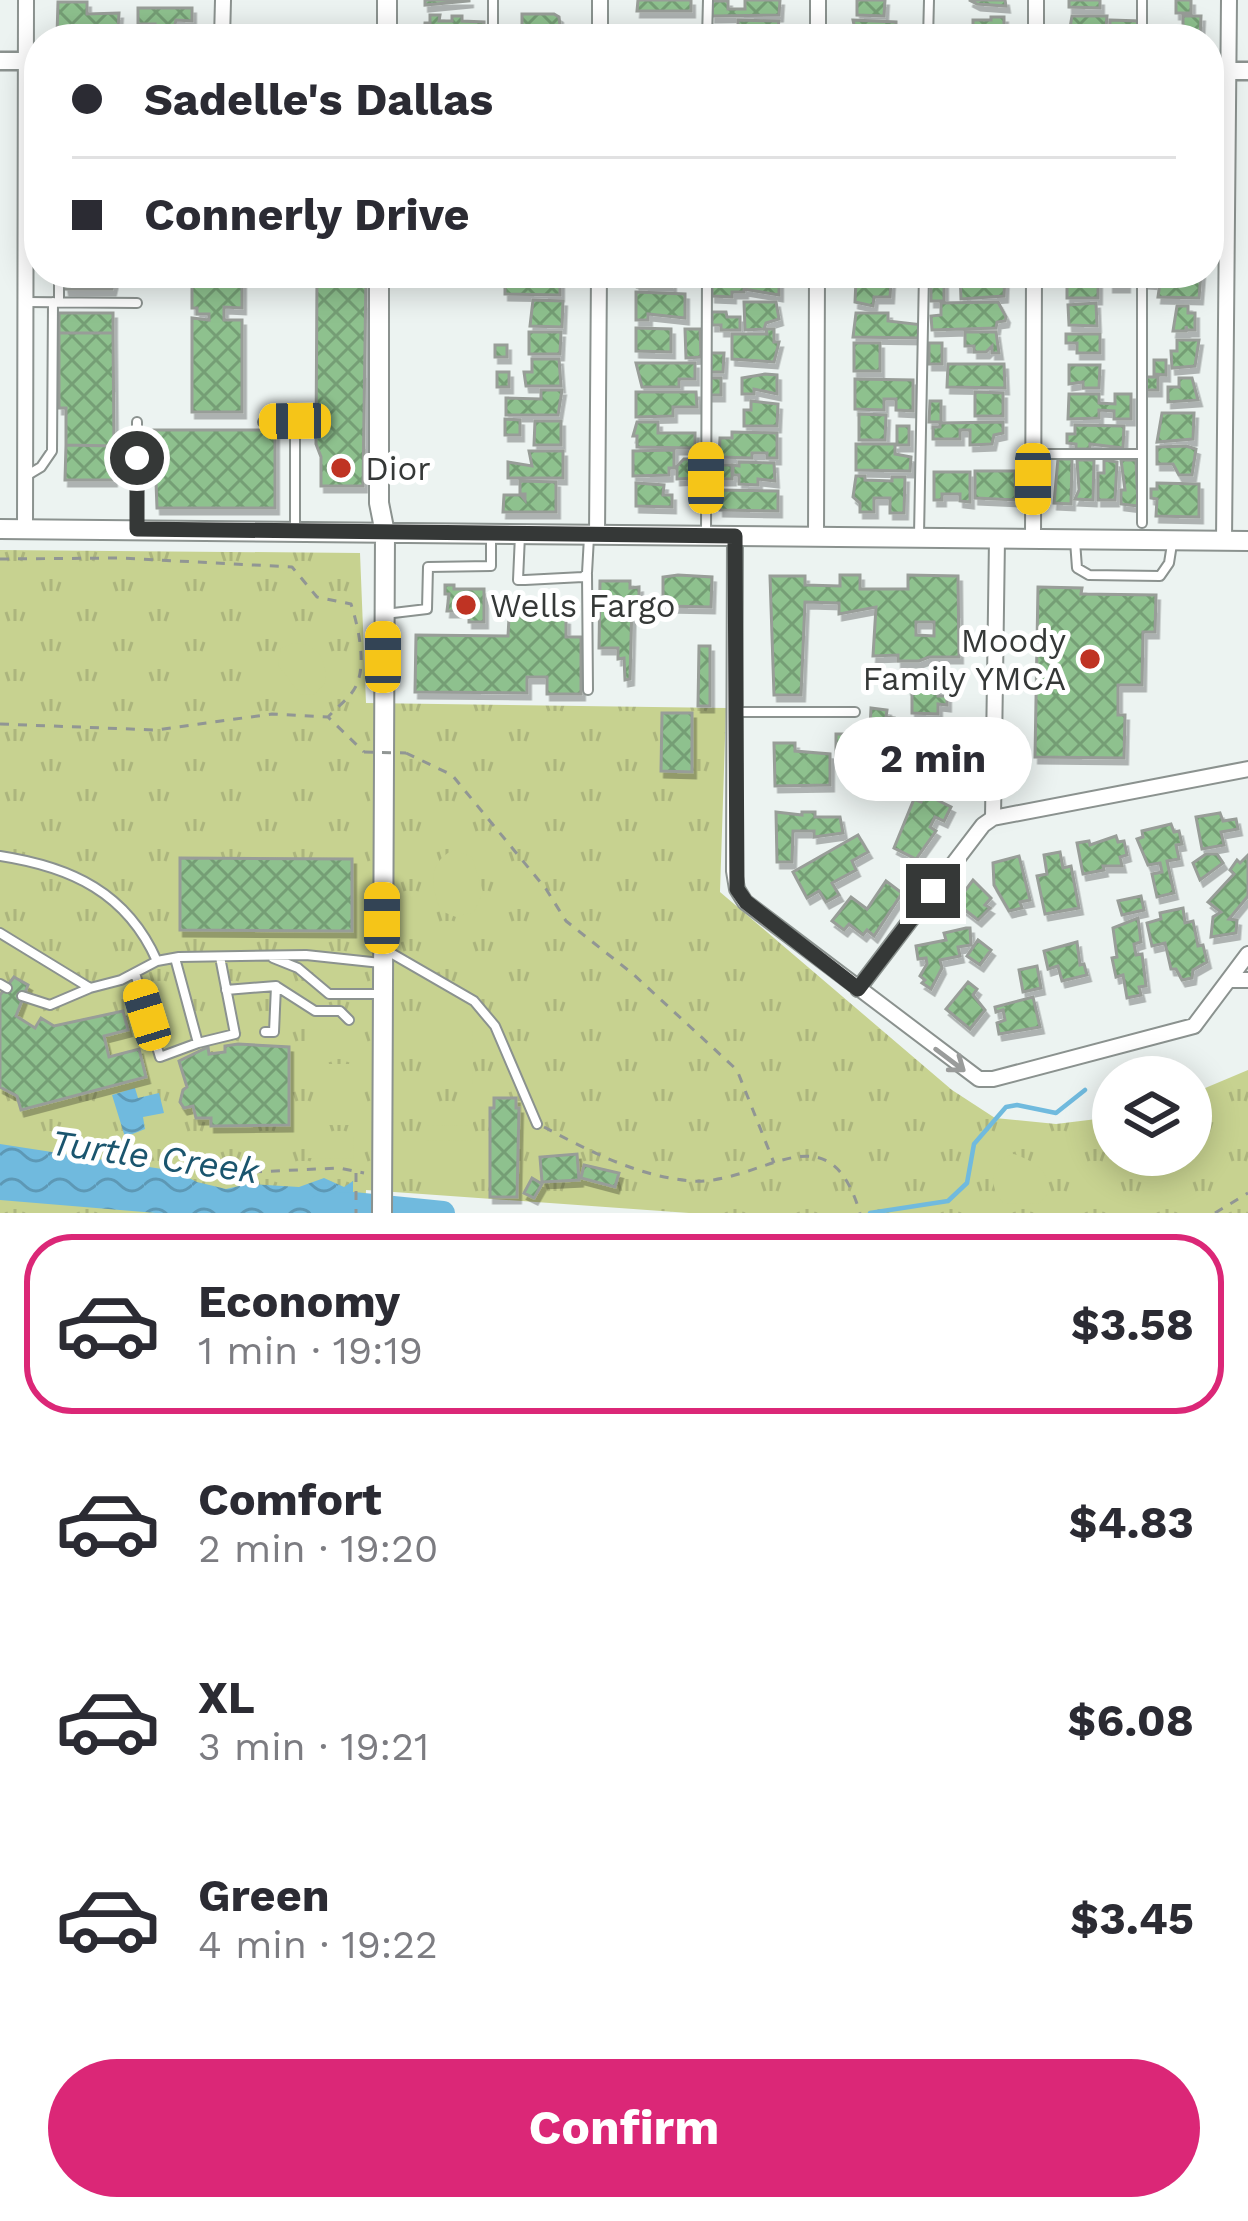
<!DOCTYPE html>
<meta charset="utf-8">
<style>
body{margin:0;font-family:"Work Sans",sans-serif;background:#f2f2f3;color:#2b2b33;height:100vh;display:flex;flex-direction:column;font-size:45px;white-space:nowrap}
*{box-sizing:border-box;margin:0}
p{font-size:39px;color:#7c7c81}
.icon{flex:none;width:66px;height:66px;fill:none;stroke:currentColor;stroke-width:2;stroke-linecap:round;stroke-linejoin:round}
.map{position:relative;height:1213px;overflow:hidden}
.panel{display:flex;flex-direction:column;background:#fff;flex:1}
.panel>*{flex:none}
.hud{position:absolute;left:24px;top:24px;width:1200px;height:264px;border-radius:48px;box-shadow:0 6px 30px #0003;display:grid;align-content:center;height:264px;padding:0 48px;background:#fff}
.tools{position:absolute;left:1092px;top:1056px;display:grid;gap:24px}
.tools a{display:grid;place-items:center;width:120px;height:120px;border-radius:50%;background:#fff;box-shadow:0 6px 30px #0003;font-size:60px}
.end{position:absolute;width:54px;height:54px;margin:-27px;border:15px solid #353837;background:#fff;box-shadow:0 0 0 6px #fff}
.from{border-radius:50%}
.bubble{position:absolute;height:84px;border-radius:42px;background:#fff;box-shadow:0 6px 30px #0003;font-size:39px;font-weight:700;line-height:84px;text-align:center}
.car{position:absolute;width:36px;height:72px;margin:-36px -18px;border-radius:15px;box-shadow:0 0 9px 3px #0007;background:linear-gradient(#f5c518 24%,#345 0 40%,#f5c518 0 76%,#345 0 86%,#f5c518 0)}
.hud b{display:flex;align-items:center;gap:42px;height:114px;font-size:45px}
.hud b+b{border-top:3px solid #e1e1e2}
.hud i{width:30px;height:30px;background:#2b2b33}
ul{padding:21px 0 0;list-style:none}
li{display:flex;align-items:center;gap:36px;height:180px;margin:0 24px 18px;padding:0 24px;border:6px solid transparent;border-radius:48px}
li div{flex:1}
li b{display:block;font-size:45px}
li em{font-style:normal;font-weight:700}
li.current{border-color:#db2777}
li>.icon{width:108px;height:108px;stroke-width:1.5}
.cta{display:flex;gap:24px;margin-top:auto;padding:24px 48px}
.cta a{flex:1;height:138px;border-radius:72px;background:#db2777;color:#fff;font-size:48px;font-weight:700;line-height:138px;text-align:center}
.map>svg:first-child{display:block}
</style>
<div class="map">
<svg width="1248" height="1213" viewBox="0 0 1248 1213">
<defs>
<pattern id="grass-tufts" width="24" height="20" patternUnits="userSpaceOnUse" patternTransform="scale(3)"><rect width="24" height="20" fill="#c7d290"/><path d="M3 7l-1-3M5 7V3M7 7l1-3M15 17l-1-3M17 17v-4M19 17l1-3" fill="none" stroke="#acb57d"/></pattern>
<pattern id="water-waves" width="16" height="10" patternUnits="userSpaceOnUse" patternTransform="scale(3)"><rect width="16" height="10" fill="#70bade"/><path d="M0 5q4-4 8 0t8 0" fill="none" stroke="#5d98b5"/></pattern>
<pattern id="building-cross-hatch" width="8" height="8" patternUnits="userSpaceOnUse" patternTransform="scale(3)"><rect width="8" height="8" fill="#8ec18e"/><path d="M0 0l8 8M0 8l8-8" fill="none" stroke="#759e75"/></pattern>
<filter id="shadow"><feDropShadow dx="3.5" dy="6" stdDeviation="0" flood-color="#0004"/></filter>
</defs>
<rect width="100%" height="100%" fill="#ecf3f1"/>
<path fill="url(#grass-tufts)" d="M0,550L360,553L366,703L726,708L720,892L952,1090L995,1118L1056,1124L1113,1117V1155H1191V1094L1248,1070V1213H689L366,1190L365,1213H0Z"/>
<path fill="#c7d290" d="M294,643C319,644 326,659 326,682L315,694L301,695L278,665L281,648Z
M453,850L472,857L483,892L474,912L456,917L441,911C431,887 427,863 453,850Z
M426,1027H473L472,1048H426Z
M307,1029L353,1030V1051H307Z
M426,1062H473L472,1084H426Z
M307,1064H353V1085H307Z
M306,1104H353V1125H306Z
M426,1104H473V1126L426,1125Z
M307,1137H354L353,1159L307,1158Z
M426,1140L472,1141V1162H426Z
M1014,1154C1034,1162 1048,1168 1049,1192L1040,1203L1005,1204C987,1190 990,1159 1014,1154Z"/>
<path fill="url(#water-waves)" d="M135,1088L138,1098L159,1093L164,1113L143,1117L145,1129L125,1137L112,1095Z
M0,1144L175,1171L197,1182L226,1189L248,1184L299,1187L324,1178L344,1187L353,1181V1213H156L0,1200Z"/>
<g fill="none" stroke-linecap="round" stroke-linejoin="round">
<path stroke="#70bade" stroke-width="4.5" d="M870,1213L948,1201L967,1183L974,1144L1006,1107L1017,1105L1056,1113L1085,1090"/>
<path stroke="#70bade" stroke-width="24" d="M321,1206L353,1204L443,1213"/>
</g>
<path fill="url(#building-cross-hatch)" stroke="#989d98" stroke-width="3" fill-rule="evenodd" filter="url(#shadow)" d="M425,0H469V1L425,5Z
M638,0H691V11H637Z
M745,0H780L779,15L712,16V1H728V9H745Z
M857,0H885L884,16L857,15Z
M969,0H1005L1006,6L977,4Z
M1069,0H1100V8L1069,7Z
M1176,0H1191V13H1176Z
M58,2H87V14L119,13L118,29L100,28L87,31V36L57,35Z
M138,8H192V21L176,20L173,33H155V24H138Z
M522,14H554L559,17L561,34L558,39H502V29H522Z
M430,15H440L439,21H452V16H462V21L484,22V38H424L425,23H430Z
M1072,16H1107L1105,39H1068Z
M1183,16H1201L1200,39H1183Z
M991,17H1004V39H973V20H991Z
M738,20L779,21L776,39L738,37Z
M853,20L896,22V35L892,39H857Z
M1110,20L1140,21V34L1119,33V39H1110Z
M63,273H115V276L112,289H66Z
M192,273H242V308L224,307V320H242V412H192V318L209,320V314H197V308H192Z
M317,273H366L363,486H321V457L316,444Z
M534,273H560V295L505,294V280H534Z
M634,273H672V287H637Z
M733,273H779V295L744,289V292H732V297L712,296V282L733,283Z
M1145,273H1201L1199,298L1158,297L1160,283L1145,282Z
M960,274L1005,275L1004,296L961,299Z
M1067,274H1098V298H1067Z
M1110,274H1126V286H1110Z
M856,280L891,281L890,297H874L873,306L855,302Z
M931,281H944V301H931Z
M636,292L685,294V318L648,314V320H636Z
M533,300L563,301L562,327L530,326Z
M744,302H776L779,319L766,323L764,329L745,330Z
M998,302L1006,317L1005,321L997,322L996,328L932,330L931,316L941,315V303Z
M1096,303L1097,326L1069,325L1068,305Z
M1177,306H1188V313H1195V330H1187L1186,326V331H1173Z
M712,312H726L727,317H740V330H721V325H712Z
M59,313H113V333H59Z
M856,313H888V321L923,325L920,338L853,337Z
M636,328L671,329V352L636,351Z
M685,329H700L701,357L686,358Z
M766,329H774V342H779L774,362L732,359V334H767Z
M529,332H561L560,354H529Z
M965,332H996L999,353H992V346L986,352H974V346H965Z
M59,333H113L114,446L66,445V408H59Z
M1066,334H1100V353H1077V343H1066Z
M1177,340H1199L1195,366L1172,368L1171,351H1177Z
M854,343H880V371H854Z
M929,343H942V364H929Z
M495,345H507V357H495Z
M708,353H724L723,372H708Z
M532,359H559L561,386H526L524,372H532Z
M1154,360H1166V375L1154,374Z
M636,363H695V379H679V387H642Z
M948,364H1004L1005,388L947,387Z
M1069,365H1100L1099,388H1083V382L1069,384Z
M497,372H509V387H497Z
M765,374L777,375V394L754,389V394H742V378Z
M1145,377H1158V390H1144Z
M709,378H721V395H709Z
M1179,378H1192L1198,400L1168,402V387H1179Z
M855,379L913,380V411L896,410V399H884V410L855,409Z
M541,390H562L558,415H506V398L541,399Z
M636,392H696L697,407H673V416L636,417Z
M975,392L1003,393V416H975Z
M1069,394H1099V403L1115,404V394H1131V419H1114V411L1099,410V418L1068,419Z
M751,401L778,404L777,426H744V410H751Z
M930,401H941V422H929Z
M1162,413H1194L1193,439L1157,442Z
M859,414L886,415L885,440H859Z
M505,419L520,420V435H505Z
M535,421H561V445H534Z
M637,422H658V433H695V448L637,447V436H633Z
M1003,422V433L994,435L992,444L970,445V430H960V439H933V427H940V423Z
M1075,425L1124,426L1123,448L1090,444V449H1076V444L1067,443V434H1075Z
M897,426H909V445H897Z
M154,430H275V508H157Z
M732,432L777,433V458H767V453H752V458L719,457L720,438H732Z
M856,444H895V454L911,457L910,471L856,470Z
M66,445L114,446L113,480H65Z
M1186,446L1196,449L1192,475H1179L1173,464H1157V447Z
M674,450V468H669V475L633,476V451Z
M529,451H563V478H508V462L532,466Z
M684,459H696L697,478L677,479V466Z
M1058,459H1072L1071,504L1054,503Z
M1077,460H1094L1093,500L1075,499L1079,490Z
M1104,460L1117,462L1115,500H1098V473H1104Z
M1121,460H1136L1138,506L1121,504V490H1125Z
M739,462L774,463L775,481L758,479V485L739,484V475H733V465L739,466Z
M717,465H732V479H717Z
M975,471H1015L1016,500L975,498Z
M934,472H970V502L960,501V494H942V500H934Z
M856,476H865V480L892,481V477H905L904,513H890V498H874V512H860V503L853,497Z
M520,481L556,482V512H503L504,495H521L525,500V494H520Z
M636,483L664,485L663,495H672V507L636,506Z
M1157,483L1199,484V517L1156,516L1157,499L1151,498V489H1157Z
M720,490L778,491V511L720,510Z
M678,575L712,577L711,607L663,606V577Z
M840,575H860V589H908V575L958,576L959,657H929L919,661H898V655L873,656L876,607L839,614V603L805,602L801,695H774L770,576H805V585L840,586ZM916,622H934V636L916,635Z
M600,581H630V588L639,587V602H632L630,679L625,680L624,658L618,659V648H599Z
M445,585H454V589H484V622H469V611H447L449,594H445Z
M1038,587L1082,588L1081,594L1156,595L1155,632H1143L1142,685H1118V715H1125L1124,758L1035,757Z
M526,615L566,619V637H581V694H547V677H527V693L415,692L416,635L508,636L509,618Z
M699,646H710V706H698Z
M908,681H931V686H938V696H947V705L938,704V714L912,713V688H908Z
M871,708L887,710L886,717L894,718L893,721H886V729L870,728Z
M662,713H692V772L661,771Z
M836,734H872V757H836Z
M904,742H953V758H932V768H937V781H904Z
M774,743H795V751L830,754V785L775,786Z
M925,794L951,807L944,821L935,817L930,827L936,831L916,859L894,848L914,799L921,802Z
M776,812L802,815V812H815V817H840L843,833L814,837V831H793L792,862H777Z
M1220,813L1223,821L1236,819L1238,829L1221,832L1224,845L1202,849L1196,817Z
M1171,824L1174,832L1179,831L1182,844L1176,845L1179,859L1167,861L1174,893L1157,897L1152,874L1162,872L1160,863L1148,865L1137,839L1143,837L1142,831Z
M858,835L868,852L852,861L856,870L832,883L839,895L826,902L819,891L807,898L793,872Z
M1116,836L1118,842L1124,841L1127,855L1120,857L1122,866H1103L1104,870L1083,874L1077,843L1089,841L1090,845Z
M1060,852L1063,868L1071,866L1079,908L1045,914L1037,876L1047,874L1044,855Z
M1206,854H1217L1223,863L1200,880L1193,863Z
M1248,855V896L1229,919L1237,920L1236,933L1211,937L1213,917L1221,912L1208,902L1234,874L1230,870L1237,860L1240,863Z
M1019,856L1030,900L1020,902L1022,908L1009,911L994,885L993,863Z
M180,858L352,859V931L180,930Z
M973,880L991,898L985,905L990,908L978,920L956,903Z
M886,881L902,893L874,936L867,930L863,935L849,924L844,930L832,921L851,897L867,909Z
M1141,896L1144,910L1122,915L1118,901Z
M1183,908L1185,923L1193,921L1198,946L1203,945L1207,962L1193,970L1192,978L1182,980L1176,969H1171L1165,943L1152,946L1147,923L1161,919L1160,913Z
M1138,918L1141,942L1134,944L1136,955L1142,954L1146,986L1139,987L1141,995L1127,998L1123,975L1116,977L1112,958L1117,957L1113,928Z
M966,928H970L971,945L958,947L960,956L940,960L942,968L931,989L922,983L925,980L920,976L927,964L926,958L918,959L916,946L946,940L944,933Z
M978,940L991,950L980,965L967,956Z
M1077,942L1080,965L1084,964L1087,975L1062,981L1058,966L1048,969L1044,951Z
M1037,966L1041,988L1023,992L1019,970Z
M14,977L28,985L16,1016L35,1028L41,1018L54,1026L123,1011L128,1030L104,1036L109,1057L139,1049L146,1077L21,1110L17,1096L0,1087V995Z
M968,982L977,989L973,995L985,1010L970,1029L946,1009Z
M1033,997L1040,1027L999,1034L997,1023L1005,1020L1003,1010L996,1012L995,1007Z
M238,1044L289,1047V1125L211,1126V1118H196L193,1106L184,1108L180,1102L183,1090L187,1087L179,1061L208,1047L209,1054L225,1052V1046Z
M494,1098H516V1108H519L517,1197H490V1108H494Z
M577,1154L579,1180L542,1182L540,1157Z
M584,1165L619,1173L615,1187L581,1178Z
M532,1178L542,1184L534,1198L524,1193Z"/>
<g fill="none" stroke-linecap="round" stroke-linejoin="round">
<defs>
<path id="service" d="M493,39V0
M707,39L708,0
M928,39L929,0
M1142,39V0
M1142,273V523
M391,275H427
M25,302L137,303
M59,302V273
M137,422V529
M263,422L295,421V532
M1033,454H1142
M26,476L41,467L52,451L53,302
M520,535L518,580H525L583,577L587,573L589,537
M706,535L707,273
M919,535L924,273
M1075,541L1077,568L1089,575L1160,576L1169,563L1172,544
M587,574L588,690
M385,614L427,609L428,567L491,566V537
M736,712H855
M0,856C72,867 127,893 157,961
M0,933L90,988L121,980L157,961L179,957L306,955L381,963
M384,949L474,1001L495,1026L537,1124
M273,958L298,968L329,994H379
M135,973L160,1057L198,1043L175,958
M0,984L7,988
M226,990L276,986L315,1011H340L349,1020
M22,996L50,1005L90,988
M265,1032H274L276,986
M198,1043L235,1034L220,957"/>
<path id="minor" d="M818,0V39
M222,39L223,0
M600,39V0
M1036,39V0
M25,529L26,0
M597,535L599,273
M735,536L734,871L737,889L745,902L979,1079H993L1194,1026L1248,954
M816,537L817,273
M1033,539L1034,273
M1224,541L1229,0
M993,818L997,539
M1230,980H1248
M858,989L983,825L993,818L1248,769"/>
<path id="tertiary" d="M0,61H39
M1209,71H1248"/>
<path id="secondary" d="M387,39V0
M379,273V503L385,533L382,1213
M0,529L1248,541"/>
</defs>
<use href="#service" stroke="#8b928f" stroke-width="12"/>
<use href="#minor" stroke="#8b928f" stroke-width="18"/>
<use href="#tertiary" stroke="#8b928f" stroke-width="21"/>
<use href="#secondary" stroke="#8b928f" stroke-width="22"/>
<path stroke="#919694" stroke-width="3" stroke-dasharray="9 9" stroke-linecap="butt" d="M0,559L120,558L292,567L317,597L351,604C358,626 367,664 356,686C351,697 336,708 328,717
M0,724L156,730L272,714L328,717L364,752
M406,753L452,775L546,889L566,921L633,974L737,1070L774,1163
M544,1127C589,1151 639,1177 692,1181C763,1185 828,1105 860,1213
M219,1160L253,1172L339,1168L364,1173
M356,1173V1213
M1215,1213L1248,1193"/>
<use href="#service" stroke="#fff" stroke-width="8"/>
<use href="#minor" stroke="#fff" stroke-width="14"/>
<use href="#tertiary" stroke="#fff" stroke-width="16"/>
<use href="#secondary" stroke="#fff" stroke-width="18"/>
<path stroke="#919694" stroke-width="3" stroke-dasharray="9 9" stroke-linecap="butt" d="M364,752L406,753"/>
</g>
<defs><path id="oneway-shaft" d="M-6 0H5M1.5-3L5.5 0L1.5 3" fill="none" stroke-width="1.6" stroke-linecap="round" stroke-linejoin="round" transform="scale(3)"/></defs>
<use stroke="#9a9c9b" href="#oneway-shaft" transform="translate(950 1060) rotate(37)"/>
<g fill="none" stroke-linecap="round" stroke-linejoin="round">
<path stroke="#353837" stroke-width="15" d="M137,458V529L735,536L737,889L746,902L858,989L933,891"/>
</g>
<g fill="#bf3323" stroke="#fff" stroke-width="4.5">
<circle cx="341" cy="468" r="12"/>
<circle cx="466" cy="605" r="12"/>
<circle cx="1090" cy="659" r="12"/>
</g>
<g text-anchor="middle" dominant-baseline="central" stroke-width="10" stroke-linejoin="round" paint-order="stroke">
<g font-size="33" fill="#353837" stroke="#fff" text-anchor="start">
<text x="365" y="468">Dior</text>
<text x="490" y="605">Wells Fargo</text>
<text x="1066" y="640" text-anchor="end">Moody<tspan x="1066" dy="38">Family YMCA</tspan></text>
</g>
<g font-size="36" font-style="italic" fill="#1a556e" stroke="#fff">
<text transform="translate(155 1157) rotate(8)">Turtle Creek</text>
</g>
</g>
</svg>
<div class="tools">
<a><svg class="icon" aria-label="layers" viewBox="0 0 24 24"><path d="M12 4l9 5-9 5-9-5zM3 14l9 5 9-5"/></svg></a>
</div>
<i class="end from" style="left:137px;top:458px"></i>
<i class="end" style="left:933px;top:891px"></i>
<div class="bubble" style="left:834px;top:717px;width:198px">2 min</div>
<i class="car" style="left:295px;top:421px;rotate:269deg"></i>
<i class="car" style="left:706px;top:478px;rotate:0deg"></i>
<i class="car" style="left:1033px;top:479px;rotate:180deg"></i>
<i class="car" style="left:383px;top:657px;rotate:0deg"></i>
<i class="car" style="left:382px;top:918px;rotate:0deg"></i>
<i class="car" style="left:147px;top:1015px;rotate:343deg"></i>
<div class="hud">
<b><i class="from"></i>Sadelle's Dallas</b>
<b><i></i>Connerly Drive</b>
</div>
</div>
<section class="panel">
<ul>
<li class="current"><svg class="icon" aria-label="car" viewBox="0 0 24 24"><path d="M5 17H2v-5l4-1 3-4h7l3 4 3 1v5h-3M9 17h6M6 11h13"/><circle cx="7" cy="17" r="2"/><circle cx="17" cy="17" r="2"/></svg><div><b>Economy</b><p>1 min · 19:19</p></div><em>$3.58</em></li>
<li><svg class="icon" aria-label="car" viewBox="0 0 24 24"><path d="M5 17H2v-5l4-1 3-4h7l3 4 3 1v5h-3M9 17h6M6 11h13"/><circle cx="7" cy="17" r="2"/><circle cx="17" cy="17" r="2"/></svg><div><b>Comfort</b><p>2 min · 19:20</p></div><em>$4.83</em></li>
<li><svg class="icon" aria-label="car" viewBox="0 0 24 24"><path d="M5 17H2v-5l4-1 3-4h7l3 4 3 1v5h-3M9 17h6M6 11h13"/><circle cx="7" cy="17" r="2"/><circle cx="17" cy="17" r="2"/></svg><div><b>XL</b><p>3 min · 19:21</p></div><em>$6.08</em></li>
<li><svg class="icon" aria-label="car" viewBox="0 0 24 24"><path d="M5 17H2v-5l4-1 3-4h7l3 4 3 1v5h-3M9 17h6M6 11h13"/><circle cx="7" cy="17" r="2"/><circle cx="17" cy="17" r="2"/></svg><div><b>Green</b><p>4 min · 19:22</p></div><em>$3.45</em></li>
</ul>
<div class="cta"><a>Confirm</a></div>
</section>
